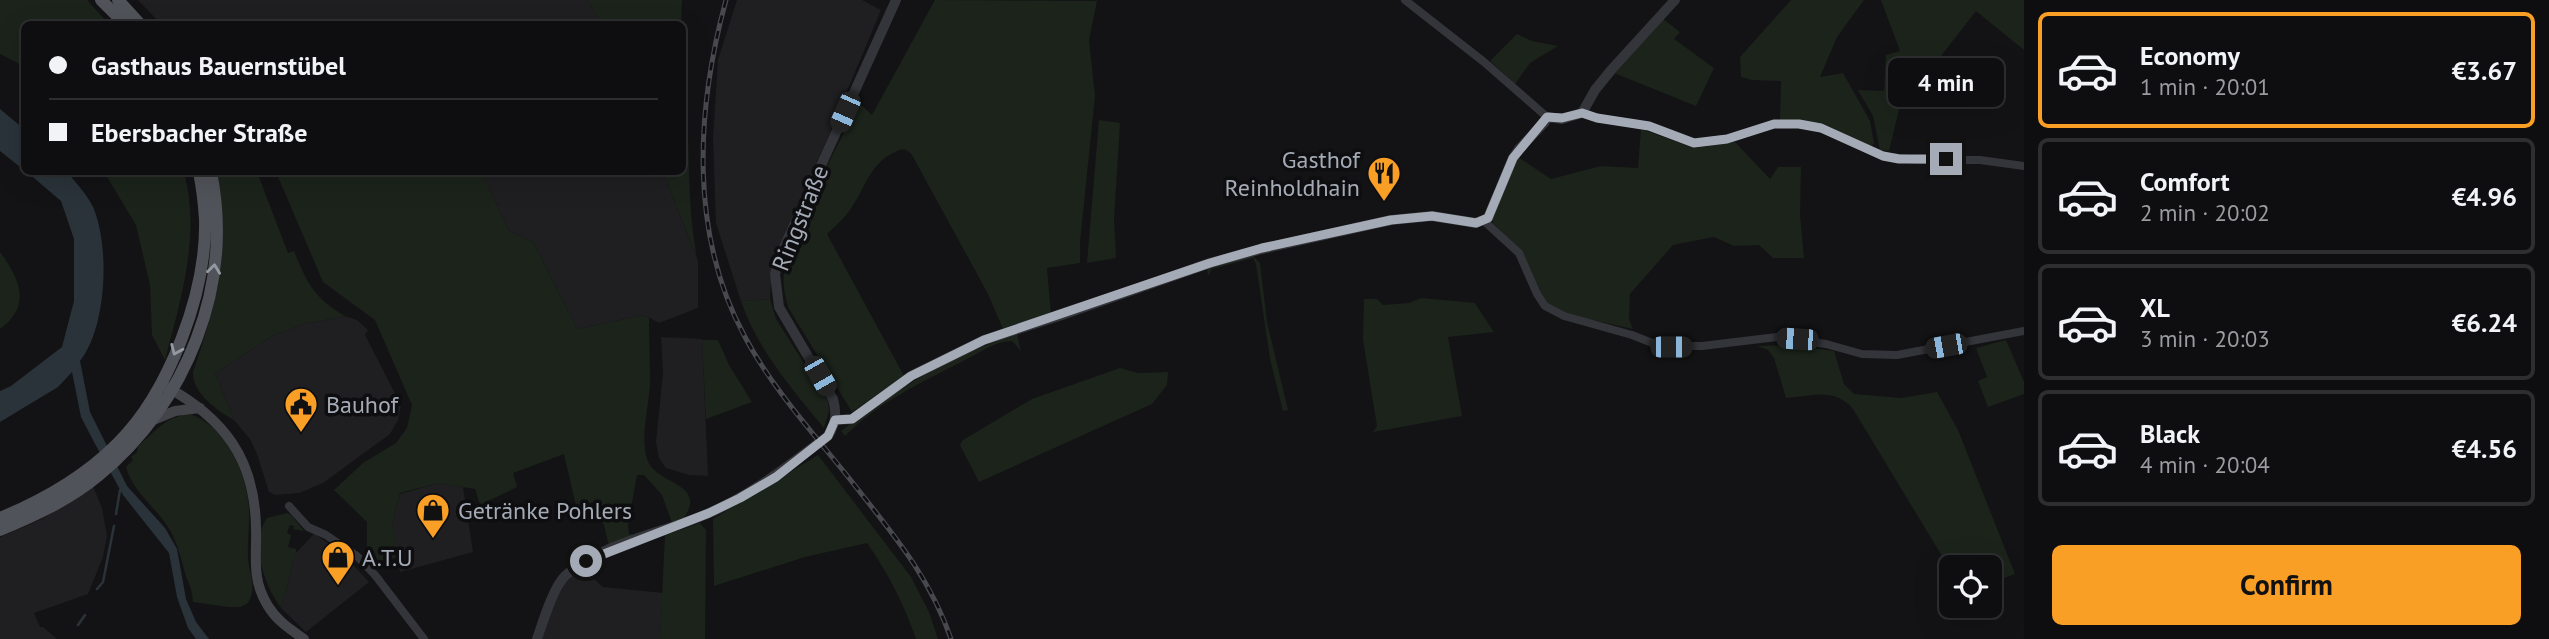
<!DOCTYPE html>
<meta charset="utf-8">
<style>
body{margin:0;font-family:"PT Sans",sans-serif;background:#1c1c1e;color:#f1f3f6;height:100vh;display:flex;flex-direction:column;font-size:26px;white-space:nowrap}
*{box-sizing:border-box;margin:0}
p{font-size:23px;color:#9b9c9f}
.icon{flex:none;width:38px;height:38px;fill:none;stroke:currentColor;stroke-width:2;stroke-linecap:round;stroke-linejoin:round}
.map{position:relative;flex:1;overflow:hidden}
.panel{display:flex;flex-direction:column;background:#0e0e10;width:525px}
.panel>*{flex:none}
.top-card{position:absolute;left:21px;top:21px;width:665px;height:154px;border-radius:10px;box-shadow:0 7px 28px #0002,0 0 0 2px #2e2e30;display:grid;align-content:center;height:154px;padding:0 28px;background:#0e0e10}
.fabs{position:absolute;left:1939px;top:555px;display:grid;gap:14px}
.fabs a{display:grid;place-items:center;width:63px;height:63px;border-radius:10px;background:#0e0e10;box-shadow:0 7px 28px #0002,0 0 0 2px #2e2e30;font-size:35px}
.end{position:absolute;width:32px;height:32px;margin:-16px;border:9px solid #a4abb6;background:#111;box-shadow:0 0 0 4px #111}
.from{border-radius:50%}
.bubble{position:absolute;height:49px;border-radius:10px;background:#0e0e10;box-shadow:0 7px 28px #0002,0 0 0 2px #2e2e30;font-size:23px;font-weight:800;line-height:49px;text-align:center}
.car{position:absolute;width:21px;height:42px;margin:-21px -10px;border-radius:9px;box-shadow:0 0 5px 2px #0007;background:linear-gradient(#222 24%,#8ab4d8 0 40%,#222 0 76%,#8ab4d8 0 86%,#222 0)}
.top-card b{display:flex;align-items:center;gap:24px;height:66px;font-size:26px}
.top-card b+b{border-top:2px solid #2e2e30}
.top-card i{width:18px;height:18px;background:#f1f3f6}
ul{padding:12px 0 0;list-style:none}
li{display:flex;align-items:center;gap:21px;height:116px;margin:0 14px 10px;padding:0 14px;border:4px solid #2e2e30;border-radius:10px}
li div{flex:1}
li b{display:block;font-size:26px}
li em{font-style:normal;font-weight:800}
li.active{border-color:#fa9f26}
li>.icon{width:63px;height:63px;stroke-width:1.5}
.action{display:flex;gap:14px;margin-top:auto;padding:14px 28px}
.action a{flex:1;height:80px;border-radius:10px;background:#fa9f26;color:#111;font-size:28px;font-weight:800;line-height:80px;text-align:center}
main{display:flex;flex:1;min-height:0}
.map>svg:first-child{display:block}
</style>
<main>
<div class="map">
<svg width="2024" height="639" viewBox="0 0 2024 639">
<rect width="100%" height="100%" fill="#131315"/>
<path fill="#1f1f22" d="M138,0H588L601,24H161Z
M737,0H862L881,10L827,139L772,262L770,299L741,301L716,223L713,139L718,60Z
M482,172H663L698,261V308L659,323L644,315L577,329L533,242L509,231Z
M345,316L357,320L368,330L365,335L401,405L398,420L390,434L323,483L299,493L275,495L269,492L257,454L250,439L234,420L215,373L274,335L304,324Z
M661,337L702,339L708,476L689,475L666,468L659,458L656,442L663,373Z
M439,483L463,487L473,552L400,572L392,524L400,494Z
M93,486L102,508L107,536L103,557L88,594L34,613L40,627H43L57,639H0V537L42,519Z
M314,534L339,550L369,582L306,632L281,608L296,553Z
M582,568L603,587L663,593L660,639H542L551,611L565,583Z"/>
<path fill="#1b231b" d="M0,0H87L109,24H24V66L0,54Z
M588,0H682L681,24H601Z
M935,0L1097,1L1089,40L1095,96L1080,242V263L1047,268L1051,315L1003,329L988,294L912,155C906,147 901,149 893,153C869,165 865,189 850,210C844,219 834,227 827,234L904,376L852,412L789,309C783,291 782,279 786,261L829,162L859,103L872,115Z
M1791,0H1864L1837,37L1820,77L1843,73L1870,121L1874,143L1871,147L1802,121L1780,120L1781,81L1752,80L1741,77L1740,57Z
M1881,0H2024V50L1976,11L1899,110L1889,151L1880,150L1873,116L1858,90L1884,91L1886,55L1900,51Z
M1663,19L1680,32L1674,39L1714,68L1696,106L1614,73Z
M1517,34L1532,41L1558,46L1530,63L1515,84L1490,61Z
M683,68C692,132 685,196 697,258L663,172H682Z
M1099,120L1120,123L1114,219L1116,258L1087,263Z
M1641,129L1694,148L1735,142L1770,179L1778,167H1801L1800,215L1804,258H1773L1759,245L1734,246L1714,237L1673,245L1630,294L1629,319L1633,329L1565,314L1548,305L1537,287L1521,250L1493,223L1492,219L1518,157L1551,179L1601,166L1638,168Z
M104,172H184C201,234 181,299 165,360L152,335L150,285L136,225Z
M217,172H257L288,253L294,251C307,283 314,298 345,316L304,324L274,335L215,373L234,420C218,411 192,393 193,372C218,299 231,249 217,172Z
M276,172H482L509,231L533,242L577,329L644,315L649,318C649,340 650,361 650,383C649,407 640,436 647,459C655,485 708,482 684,518L672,523L662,495L644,475H637L628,524L629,534L634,535L609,546L598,501L576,506L564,454L513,473L517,487L480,505L475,489L439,483L400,493L392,524L398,557L371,563L367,557V522L334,490L363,463L396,443L407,428L412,405L375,320L323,282Z
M0,252C20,279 32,306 0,329Z
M1252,255L1260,263L1267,322L1288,410L1283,411L1270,359L1256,264L1253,258L1212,269L1208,276L1207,268Z
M1421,298L1475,303L1494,332L1448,337L1462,416L1373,432L1377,426L1363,340L1364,299H1377L1383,305L1409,303Z
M770,299L776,319L828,401L829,411L824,428C792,389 757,349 741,301Z
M1017,334L1021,351L1012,341C996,341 981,352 967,359C923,382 881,400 845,436L841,431C896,389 951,355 1017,334Z
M702,340H718L729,365L752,402L706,419Z
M2006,340L2024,382V394L1988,407L1978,381L1987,377L1976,348Z
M1789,345L1834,351L1844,384L1854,394L1901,398L1937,392L1958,430L2015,574L1990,583V567H1951V571L1853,409C1835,387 1811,396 1786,398L1774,358L1768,350L1757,346Z
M1120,368L1138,373L1168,372L1167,385L1152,404L979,482L960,445L963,440L1032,399Z
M190,414C223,425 243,466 248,499C251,519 247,538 248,558C249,574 258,590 247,604L240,607H228L193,602C192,587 190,588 186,576C180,556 177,538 164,521C150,503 132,489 126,467L133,460L131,457L137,452L138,446C156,431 166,416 190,414Z
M818,455L911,577L929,612L938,639H916C904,604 888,573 867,543L805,557L714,586L713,519Z
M287,513L291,515L304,531L293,529L294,526L290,525L287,533L291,535L288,547L296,549V553L281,608C265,586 249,544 267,518Z
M700,523L706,530L705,639H660L665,535Z"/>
<path fill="#293339" d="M0,109L24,129V170L0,151Z
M27,172H67C75,182 87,194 93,207C110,246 107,327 80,361L90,412L127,486L165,528L177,549L186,599L196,622L209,639H196L188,628L177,597L169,553L123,495L94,442L81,417L72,372L58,387L0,422V391L11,386L62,347L74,301V239L61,201Z"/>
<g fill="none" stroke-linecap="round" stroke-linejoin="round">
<path stroke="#293339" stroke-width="2.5" d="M116,514L120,490
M97,589L103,582L114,526
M78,625L85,615"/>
<path stroke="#34353a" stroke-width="8" d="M1405,0L1484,62L1547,117
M1582,113L1597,118L1649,126L1694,143L1727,139L1775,124H1799L1821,128L1883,156L1916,160H1980L2024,166
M1484,221L1519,253L1537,294L1545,306L1564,316L1632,335L1660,346H1702L1777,337L1826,344L1862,354L1897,355L2024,331
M289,506L308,527L326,535L357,556L375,575L424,639"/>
<path stroke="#34353a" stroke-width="10" d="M835,420L852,419L911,376L984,340L1062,315L1210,263L1262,249L1391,220L1432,216L1476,223L1488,218L1513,158L1519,149L1545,122L1547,117L1562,119L1582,113L1595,90L1612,69L1675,0
M537,639C543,622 553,588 565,576C601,543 663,533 707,514C753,494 788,466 828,436C836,424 837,413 833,399L779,307L775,274L780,256L896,0"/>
<path stroke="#42444a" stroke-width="10" d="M165,386C224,418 255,459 256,528C257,557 251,579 268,606C277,621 290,629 304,639
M153,420L175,411L200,408"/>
<path stroke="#505359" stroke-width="12" d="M101,0L125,24
M118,0L140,24
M0,518C44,500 83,478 117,444C169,393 207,292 205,219C204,203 202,187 199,172
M0,530C34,516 69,500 98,476C187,402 234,286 211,172"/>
<defs>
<path id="rail" d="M726,0C696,110 689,234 745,337C772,388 813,433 849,478C890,531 929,574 951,639"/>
</defs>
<use href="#rail" stroke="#47494f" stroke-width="5"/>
<use href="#rail" stroke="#0e0e10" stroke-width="2.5" stroke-dasharray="8" stroke-linecap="butt"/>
</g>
<defs><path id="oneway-chevron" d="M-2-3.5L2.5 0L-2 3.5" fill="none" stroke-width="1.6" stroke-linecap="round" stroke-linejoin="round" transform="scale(1.75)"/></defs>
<g stroke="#9399a3">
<use href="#oneway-chevron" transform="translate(214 269) rotate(-83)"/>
<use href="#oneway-chevron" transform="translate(176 350) rotate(113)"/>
</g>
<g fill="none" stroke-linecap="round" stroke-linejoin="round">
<path stroke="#a4abb6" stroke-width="9" d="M586,561L709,513L740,498L776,477L828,436L835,420L852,419L911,376L984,340L1210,263L1262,248L1391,220L1432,216L1476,223L1488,218L1513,158L1547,117L1562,118L1582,113L1597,118L1649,126L1694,143L1727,139L1774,124H1799L1821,128L1883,156L1899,159H1946"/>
</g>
<defs>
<symbol id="restaurant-pin" viewBox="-11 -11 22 30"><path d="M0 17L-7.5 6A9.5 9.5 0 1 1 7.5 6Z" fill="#fa9f26" stroke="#0e0e10"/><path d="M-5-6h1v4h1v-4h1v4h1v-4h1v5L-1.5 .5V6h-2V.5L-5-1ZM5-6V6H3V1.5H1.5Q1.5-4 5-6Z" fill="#111"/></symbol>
<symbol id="civic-pin" viewBox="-11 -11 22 30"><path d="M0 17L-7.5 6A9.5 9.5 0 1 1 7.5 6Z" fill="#fa9f26" stroke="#0e0e10"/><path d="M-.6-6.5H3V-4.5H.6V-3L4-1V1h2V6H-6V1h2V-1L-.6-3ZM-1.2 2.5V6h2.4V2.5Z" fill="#111"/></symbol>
<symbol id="shop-pin" viewBox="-11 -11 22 30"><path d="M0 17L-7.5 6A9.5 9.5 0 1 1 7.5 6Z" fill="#fa9f26" stroke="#0e0e10"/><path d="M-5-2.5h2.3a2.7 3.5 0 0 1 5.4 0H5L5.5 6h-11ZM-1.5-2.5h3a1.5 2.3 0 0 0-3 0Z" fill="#111"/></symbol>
</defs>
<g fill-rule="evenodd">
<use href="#restaurant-pin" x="1365" y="154" width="38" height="52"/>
<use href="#civic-pin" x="282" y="385" width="38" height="52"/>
<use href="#shop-pin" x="414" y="491" width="38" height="52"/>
<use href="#shop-pin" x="319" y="538" width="38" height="52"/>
</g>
<g text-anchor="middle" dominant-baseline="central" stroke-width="7" stroke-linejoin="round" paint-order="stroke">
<g font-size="24" fill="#a4abb6" stroke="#0e0e10" text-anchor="start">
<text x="1360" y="159" text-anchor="end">Gasthof<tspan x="1360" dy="28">Reinholdhain</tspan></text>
<text x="326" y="404">Bauhof</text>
<text x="458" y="510">Getränke Pohlers</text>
<text x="362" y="557">A.T.U</text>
</g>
<g font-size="24" fill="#a4abb6" stroke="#0e0e10">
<text transform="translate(800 218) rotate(-68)">Ringstraße</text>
</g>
</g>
</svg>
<div class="fabs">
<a><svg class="icon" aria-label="locate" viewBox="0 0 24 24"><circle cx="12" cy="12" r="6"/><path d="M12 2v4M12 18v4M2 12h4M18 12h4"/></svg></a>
</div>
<i class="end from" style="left:586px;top:561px"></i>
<i class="end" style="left:1946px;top:159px"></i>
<div class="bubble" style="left:1888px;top:58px;width:116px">4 min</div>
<i class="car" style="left:845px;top:112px;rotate:204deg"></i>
<i class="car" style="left:1797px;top:339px;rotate:274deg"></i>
<i class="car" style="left:1946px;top:346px;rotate:260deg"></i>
<i class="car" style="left:1671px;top:347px;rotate:90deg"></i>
<i class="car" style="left:820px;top:376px;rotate:150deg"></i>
<div class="top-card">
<b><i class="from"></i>Gasthaus Bauernstübel</b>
<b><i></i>Ebersbacher Straße</b>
</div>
</div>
<section class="panel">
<ul>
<li class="active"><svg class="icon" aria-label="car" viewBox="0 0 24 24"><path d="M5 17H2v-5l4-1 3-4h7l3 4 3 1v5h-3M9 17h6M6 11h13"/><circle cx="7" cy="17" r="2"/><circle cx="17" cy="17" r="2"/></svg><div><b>Economy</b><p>1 min · 20:01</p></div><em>€3.67</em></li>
<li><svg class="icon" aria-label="car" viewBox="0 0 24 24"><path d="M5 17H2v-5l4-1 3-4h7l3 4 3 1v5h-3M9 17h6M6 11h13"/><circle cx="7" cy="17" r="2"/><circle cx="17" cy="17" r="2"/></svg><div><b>Comfort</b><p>2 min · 20:02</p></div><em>€4.96</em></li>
<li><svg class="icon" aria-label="car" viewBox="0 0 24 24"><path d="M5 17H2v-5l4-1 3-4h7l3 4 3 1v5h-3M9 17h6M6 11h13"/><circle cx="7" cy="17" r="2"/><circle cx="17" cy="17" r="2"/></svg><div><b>XL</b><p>3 min · 20:03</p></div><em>€6.24</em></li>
<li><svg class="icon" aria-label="car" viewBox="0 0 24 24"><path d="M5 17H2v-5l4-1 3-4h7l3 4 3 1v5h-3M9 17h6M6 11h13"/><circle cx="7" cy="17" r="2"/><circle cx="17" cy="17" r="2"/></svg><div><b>Black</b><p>4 min · 20:04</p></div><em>€4.56</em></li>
</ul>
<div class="action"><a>Confirm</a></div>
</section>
</main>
